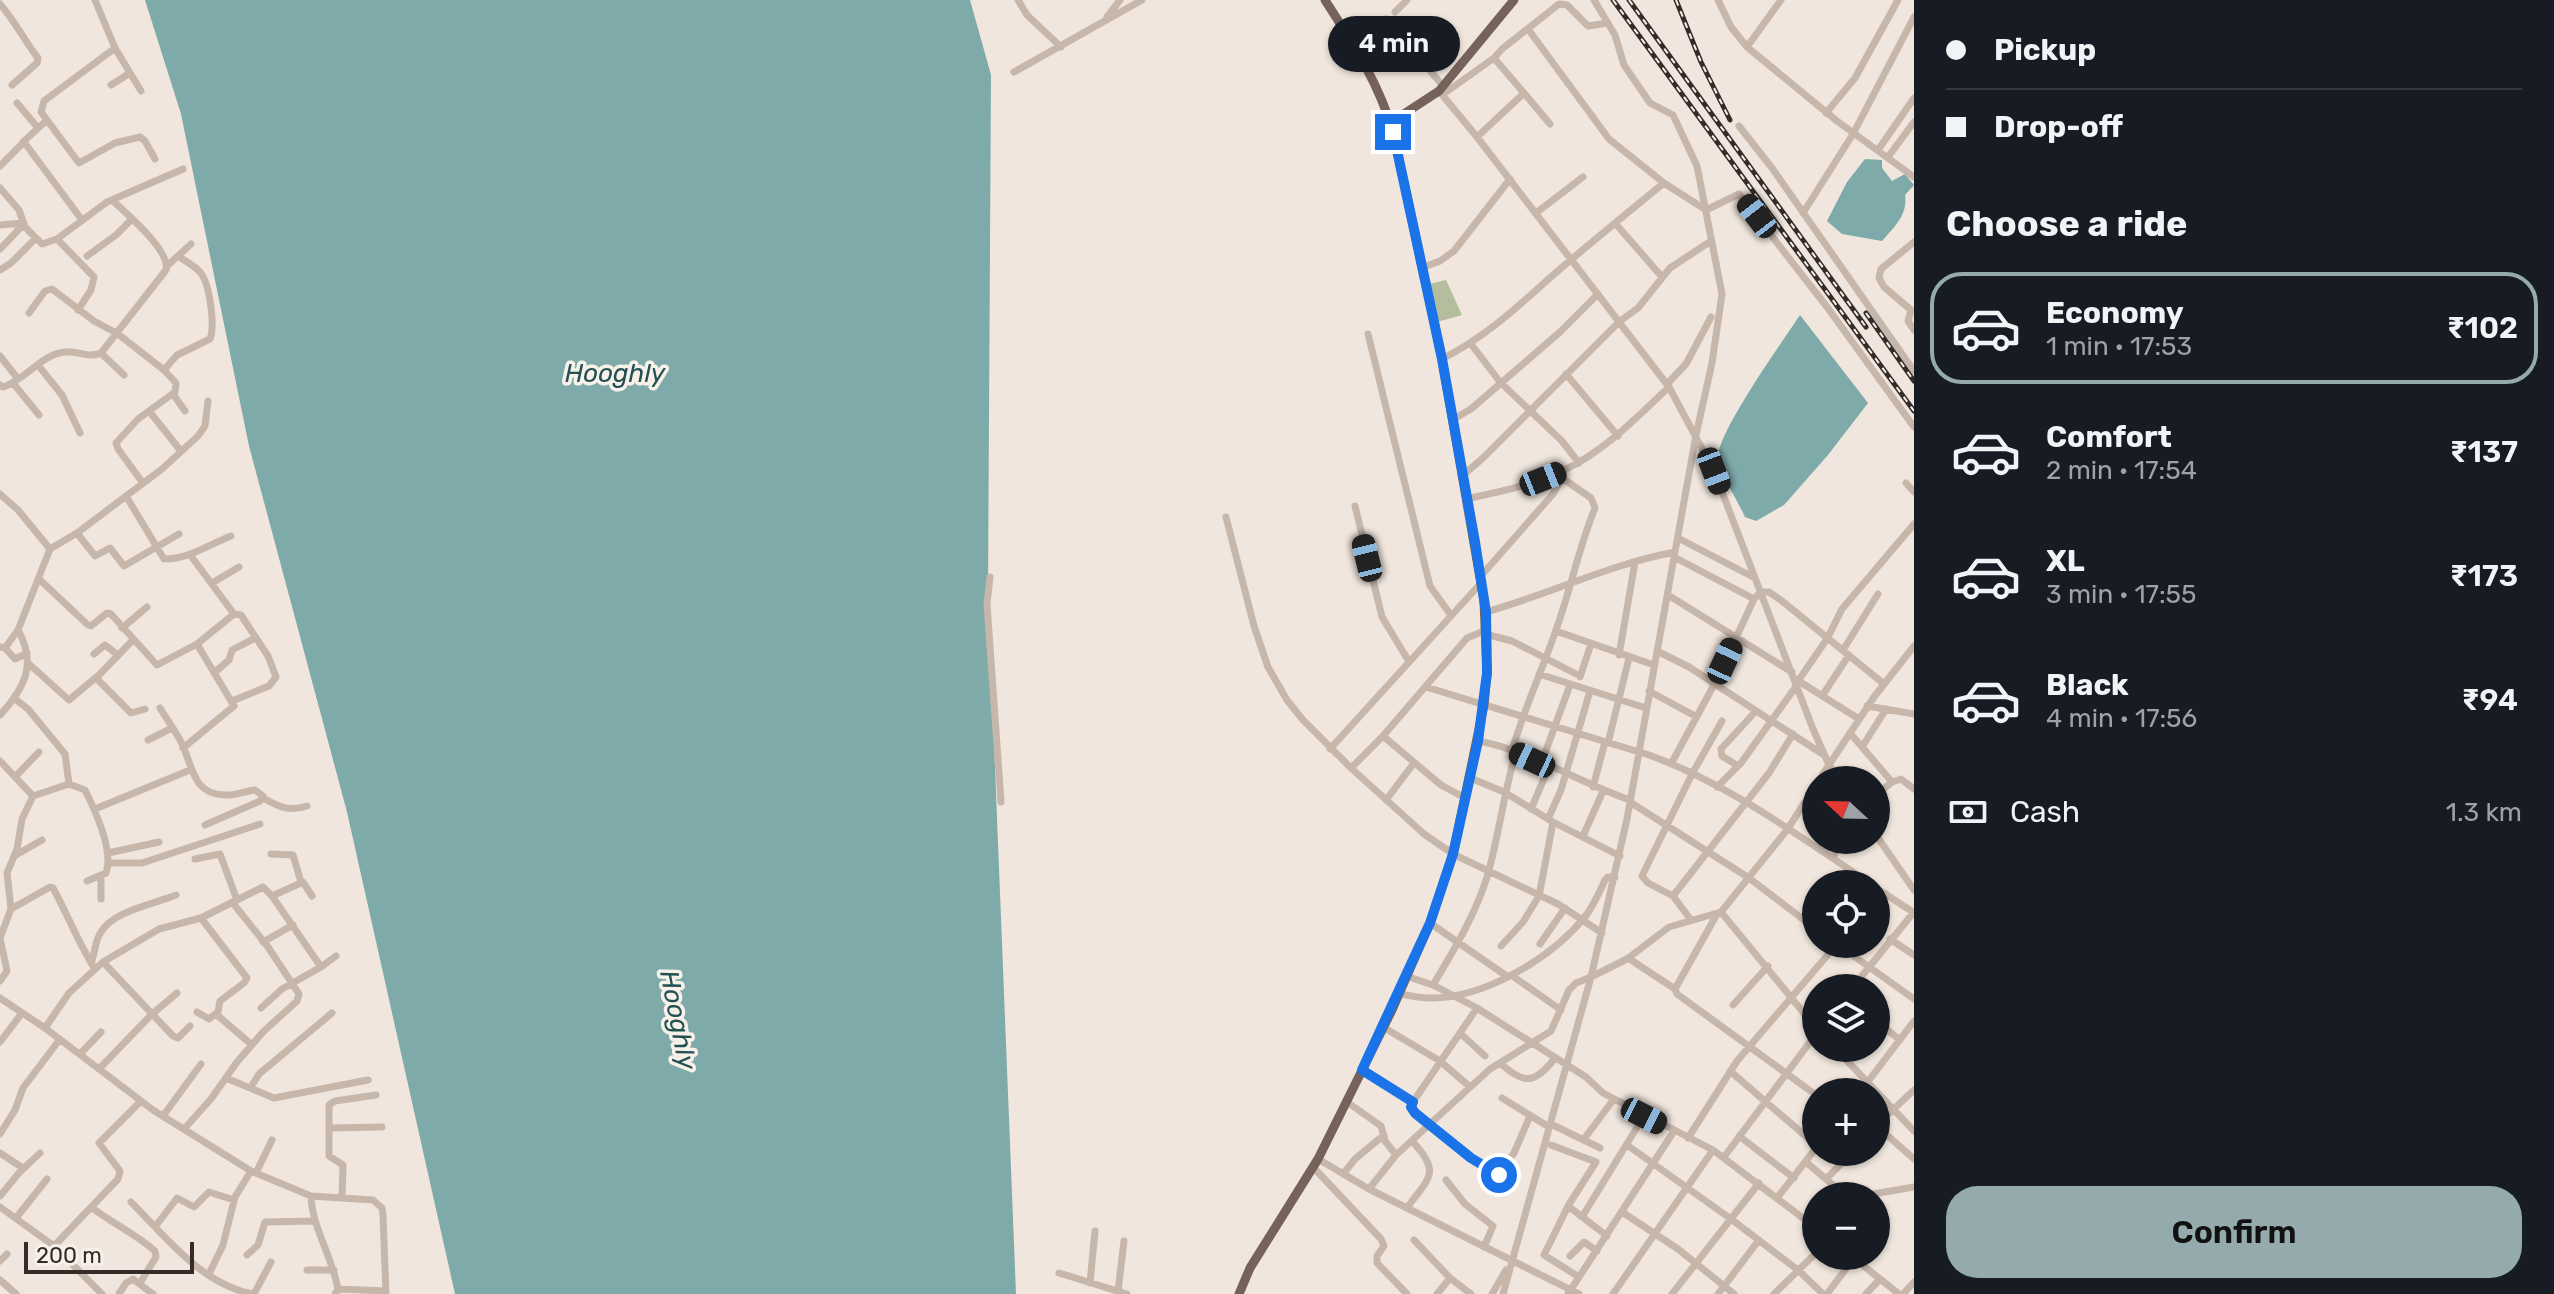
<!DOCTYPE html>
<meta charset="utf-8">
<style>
body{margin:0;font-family:Rubik,sans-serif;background:#242831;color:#f1f3f6;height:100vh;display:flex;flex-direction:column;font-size:30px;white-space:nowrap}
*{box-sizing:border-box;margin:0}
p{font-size:26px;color:#9ea1a6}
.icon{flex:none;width:44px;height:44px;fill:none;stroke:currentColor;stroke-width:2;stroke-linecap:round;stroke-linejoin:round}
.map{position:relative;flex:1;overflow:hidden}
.sheet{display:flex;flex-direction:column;background:#171b24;width:640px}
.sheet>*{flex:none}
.top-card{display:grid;align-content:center;height:176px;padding:0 32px;background:#171b24}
.needle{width:52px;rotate:292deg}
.buttons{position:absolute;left:1802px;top:766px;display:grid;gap:16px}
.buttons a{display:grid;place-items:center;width:88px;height:88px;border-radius:50%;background:#171b24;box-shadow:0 2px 6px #0004;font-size:40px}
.scale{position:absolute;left:24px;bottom:20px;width:170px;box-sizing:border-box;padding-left:8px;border:4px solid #352c29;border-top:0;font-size:22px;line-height:28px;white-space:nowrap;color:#352c29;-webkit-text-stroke:6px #f8f1e9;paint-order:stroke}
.end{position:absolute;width:36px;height:36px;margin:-18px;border:10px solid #1a73e8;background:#fff;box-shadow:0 0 0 4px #fff}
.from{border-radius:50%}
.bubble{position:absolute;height:56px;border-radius:28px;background:#171b24;box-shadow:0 2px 6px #0004;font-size:26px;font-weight:600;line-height:56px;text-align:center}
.car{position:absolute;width:24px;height:48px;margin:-24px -12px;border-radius:10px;box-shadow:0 0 6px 2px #0007;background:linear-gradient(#222 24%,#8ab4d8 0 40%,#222 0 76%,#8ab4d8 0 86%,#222 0)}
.top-card b{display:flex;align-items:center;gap:28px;height:76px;font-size:30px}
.top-card b+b{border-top:2px solid #363941}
.top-card i{width:20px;height:20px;background:#f1f3f6}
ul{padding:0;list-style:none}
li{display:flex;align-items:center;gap:24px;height:112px;margin:0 16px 12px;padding:0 16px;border:4px solid transparent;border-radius:32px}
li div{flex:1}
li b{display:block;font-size:30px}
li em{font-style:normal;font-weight:600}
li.current{border-color:#94aaad}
li>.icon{width:72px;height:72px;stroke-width:1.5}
h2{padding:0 32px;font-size:36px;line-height:96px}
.pay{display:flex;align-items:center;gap:20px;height:88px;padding:0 32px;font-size:30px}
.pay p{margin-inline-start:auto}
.button{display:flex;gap:16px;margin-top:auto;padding:16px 32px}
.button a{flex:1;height:92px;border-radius:32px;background:#94aaad;color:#111;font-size:32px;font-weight:600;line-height:92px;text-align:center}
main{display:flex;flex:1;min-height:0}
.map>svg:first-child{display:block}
</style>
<main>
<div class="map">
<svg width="1914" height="1294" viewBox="0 0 1914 1294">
<rect width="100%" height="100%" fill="#f0e6dd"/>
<path fill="#b4bd9e" d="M1446,280L1462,315L1437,322L1429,284Z"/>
<path fill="#7faaaa" d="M145,0H970L991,75L988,592L1016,1294H455L347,812L249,446L181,114Z
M1865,159L1882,160V168L1892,181L1905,174L1914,185L1905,195C1908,215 1894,227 1882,241L1842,234L1827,221L1847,182Z
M1800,315L1868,403L1828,455L1784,505L1756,521L1745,517C1737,499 1723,479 1718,460C1713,438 1785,338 1800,315Z"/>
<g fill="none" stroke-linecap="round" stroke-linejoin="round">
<path stroke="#c7b6aa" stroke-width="7" d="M95,0L115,48L141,91
M1018,0L1027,15L1061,47
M1594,0L1615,35L1624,65L1650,103L1673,115L1697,166L1722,294L1712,363L1696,435L1627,819L1591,977L1627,959L1669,927L1721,912L1787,830L1816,785
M1718,0L1731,27L1747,47L1837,121L1914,177
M0,4C15,21 24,40 38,58L37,63L12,85
M1395,12L1407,0
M1107,17L1120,0
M1386,19L1443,86
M1528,29L1609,139L1664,183L1706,210L1739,194L1827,307L1914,427
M1747,47L1781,0
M115,48L44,101L41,112L79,163L115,143L140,137L145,141L155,159
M1014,72L1142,0
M111,85L130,73
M1439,91L1477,137L1669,387L1714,471L1813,729L1829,765L1839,780
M1524,93L1494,58L1502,49L1559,4L1567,5L1588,26L1608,23
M1442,95L1494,58
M17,103L38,128
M1826,113L1855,78L1898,0
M1739,126L1772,168L1914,371
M1477,137L1524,93L1550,124
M23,142L47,120
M1878,150L1914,98
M1888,157L1914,122
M0,166L24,142L82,220
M0,188L19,210L25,227L42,244L57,239L107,202L183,169
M1536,213L1583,177
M1803,213L1853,134L1914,17
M1615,223L1662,277
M0,225L22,223
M57,239L94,277L91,290L78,310
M1914,242L1881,269L1879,278L1884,287L1911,310L1908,321L1914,330
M0,249L23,225
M87,256L116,235L132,219
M167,266L191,244
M1421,268L1440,261L1454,251L1510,179
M0,270L11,263L35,239
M29,313L45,291L52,289L94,321L118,334L164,370L176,383L175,392L138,419L116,443L118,449L143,483
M1368,334L1430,586L1450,614
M1471,344L1500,382L1562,441L1579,463
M101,353L124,375
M0,356L18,379
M1442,359C1498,330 1526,297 1573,258C1603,233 1633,208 1664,183
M38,365L62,395L80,433
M164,370L177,355L210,339C215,326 210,281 199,271C193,265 185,261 178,256
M1566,374L1618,436
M13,383L39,415
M1667,384L1686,364L1711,317
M0,385L3,387C25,380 41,355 64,352C77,350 88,359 101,353L166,270C171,251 126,213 112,200
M173,394L185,411
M149,411L181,451
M1452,420L1471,409L1560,332L1598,294
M1462,476L1483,458L1620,321L1638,308L1670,268L1711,241
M1906,483L1914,492
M0,494L18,510L50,549
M126,496L164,559C189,559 208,545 231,536
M1466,499C1499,492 1532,485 1562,471C1604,452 1636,418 1669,387
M1355,506L1382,617L1408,660
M1226,517L1254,626L1268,667L1287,700L1303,720L1351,768L1424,834L1453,854L1558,904L1602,933
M77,533L162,469L198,436L205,426L208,401
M1678,538L1753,577
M1674,557L1754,599
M990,577L987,604L1001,802
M1480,577L1553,494L1562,478
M39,579L88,625L91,626L107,613L111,614L157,665L197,644L234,614L191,556
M212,583L239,567
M1668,595L1792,672
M1486,612C1550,594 1610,564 1675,552
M122,628L147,607
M1556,631L1654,665
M1485,634L1512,641L1580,676
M1,647L5,648L18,630
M5,648L15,659L27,653
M1843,650L1878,594
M1657,651L1689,667L1824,755
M94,654L105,645L118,655
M1619,655L1635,562
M29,664L69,700L99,675L132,641
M214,673L229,660L232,650L255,638
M1539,674L1646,708
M1580,677L1591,644
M96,678L131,713L145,709
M1797,680L1859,719
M1798,681L1827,639L1842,609L1914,524
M1426,687L1649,755C1729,784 1800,837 1871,884
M1649,691L1695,716
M1822,696L1849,655
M15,699L28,709L65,754L69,784
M232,701L269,686L276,677L268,656L241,615L234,614
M1867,706L1914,714
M160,708C168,721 177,733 183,746C193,769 194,794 224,795C235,796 245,791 255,790L263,796L260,801L205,825
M0,715C25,688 37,664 18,630L50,549L77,533L95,556L110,548L124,566L179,534
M1850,733L1892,782L1876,795
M1383,736L1441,785L1465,798
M148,740L172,728
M1478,741C1529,750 1580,783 1630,800
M1608,743L1629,658
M1862,747L1886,709
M183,748L234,706L197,644
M1330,749L1481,583
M1512,751C1524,708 1543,669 1557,627C1571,588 1579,547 1595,508L1591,498L1562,478
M0,761L33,796
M1541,764L1570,685
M1671,764L1715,683L1754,599L1761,592H1769L1782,601L1884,684
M1738,766L1722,756L1721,749L1756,711
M1351,768L1383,736L1467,638L1484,631
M15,777L39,752
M1468,777L1504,792L1553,822L1620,856
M1819,780L1874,697L1914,646
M1892,782L1901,779L1914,789
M1593,787L1605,742
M1717,787L1741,763L1797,685
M263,798C279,807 289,812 307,806
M1386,800L1414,763
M1630,802L1749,878L1816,929
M95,809L190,770
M1531,809L1549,767
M1548,819L1561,790L1590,691
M1876,835L1914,890
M1583,836L1603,791
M108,853L159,842
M271,854L293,855L301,882
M16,855L42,840
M1832,858L1843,840
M195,859L220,854L237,900
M109,863H142L260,824
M101,875V899
M1876,888L1913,912
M1673,896L1648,883L1642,876L1692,774L1722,721
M1876,906L1886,894
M11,909L7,873L17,849L22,819L33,796L69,784L85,790C95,810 114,851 106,873L87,881
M1721,912L1816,1028
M1717,914L1675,989L1677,994L1816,1095
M1691,920L1673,896L1769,773L1793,734
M1430,923L1508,977
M1890,939L1914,955
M263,942L293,925
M1540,944L1565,908
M1837,944L1914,999
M1501,946L1523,922L1539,896L1553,822
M1628,958L1675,989
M103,962L173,1036L178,1038L190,1026
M91,963C95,953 95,940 101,932C113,911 154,904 176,895
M321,967L336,956
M1511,975L1561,1010
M1406,976L1433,985L1477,1008L1586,1077L1603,1093L1713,1150L1816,1228
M0,981L7,971L0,938L11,909L50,887L53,888C68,915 78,943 95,969
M1433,985C1454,950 1476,914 1488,874C1499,834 1504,792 1516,752
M1852,988L1914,912
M1399,994C1409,995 1419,998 1429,998C1483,999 1550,959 1584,918C1593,907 1599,893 1605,880L1608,877H1615
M0,998L45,1028L153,1110L251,1171L311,1196L373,1200L382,1208L383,1215L386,1294
M1733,1005L1768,966
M261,1008L282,989L321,967L272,896
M1477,1008L1415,1099L1412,1109L1471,1158L1499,1175L1514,1153L1530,1116
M197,1012L209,1019L218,1012L220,1001L244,983L247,978L201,918
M216,1014L252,1045
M1876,1021L1900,1040
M1383,1027L1440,1061L1470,1087
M45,1028L69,993L103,962L159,929L201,918L263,887L272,896L303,882L312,896
M1460,1033L1485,1056
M0,1042L22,1013
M1835,1048L1914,1131
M80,1054L101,1032
M1500,1063C1524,1085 1535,1084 1555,1058
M99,1069L151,1015L177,993
M1362,1070L1413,1102
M1730,1071L1816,1145
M226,1078L274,1098L368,1080
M251,1087L259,1074L332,1013
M1914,1090L1882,1120L1879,1128L1914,1159
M1860,1092L1914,1021
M1502,1098L1549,1127
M1347,1102L1381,1126L1385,1141L1396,1155
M163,1116L201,1064
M1555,1126L1600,1148
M329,1128L382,1127
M184,1129L211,1099L237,1062L263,1032L297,1001L299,994L268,947L232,902
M0,1134L15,1110L23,1088L60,1039
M1739,1136L1794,1178
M1688,1138L1737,1061L1837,944
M1584,1139L1614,1099
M1551,1145L1596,1162L1568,1206L1544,1255L1579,1277
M1627,1145L1731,1219L1798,1270L1823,1294
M1824,1152L1840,1165L1852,1152
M0,1153L23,1168L0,1196
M1724,1157L1816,1034
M1318,1159L1369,1189L1579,1294
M1806,1162L1826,1179
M1840,1165L1826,1179L1846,1196
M1313,1167L1381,1239L1384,1246L1377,1256V1263L1407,1294
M22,1170L40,1153
M256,1173L272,1140
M1343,1174L1355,1159L1384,1135
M1446,1180L1465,1204L1493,1226L1484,1247
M1369,1189L1396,1155L1490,1069L1551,1031L1569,990L1576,983L1591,977
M311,1196C312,1227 332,1256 338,1289L335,1294
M1862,1196L1914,1187
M342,1198L343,1165L329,1156V1105L335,1101L376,1095
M1777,1198L1816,1148
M131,1202C166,1237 202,1285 253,1294
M1568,1206L1607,1236
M0,1207L54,1246L102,1294
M91,1207C113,1224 135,1233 155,1251L156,1257L140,1283
M1407,1208C1429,1177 1442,1173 1412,1141
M1622,1212L1678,1249L1734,1294
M1582,1217L1644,1116
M16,1218L47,1179
M155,1227L177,1198L194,1207L209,1192L234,1200
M1414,1240L1450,1278L1471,1294
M54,1246L118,1179L120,1171L99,1143L141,1101
M247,1255L258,1245L265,1222L314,1221
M1570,1256L1584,1242L1597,1251
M1851,1256L1899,1294
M0,1261L7,1254
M307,1270H334
M1059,1273L1127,1294
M209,1274L223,1245L235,1197L251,1171
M0,1280L16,1294
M1090,1283L1095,1231
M338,1289L386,1291
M1118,1291L1124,1241
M119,1294L126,1283L133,1279L153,1294
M254,1294L271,1262
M1437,1294L1450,1278
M1492,1294L1506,1270
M1503,1294L1591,977
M1568,1294L1674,1131
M1613,1294L1713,1150
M1672,1294L1759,1183
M1718,1294L1759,1240
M1774,1294L1816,1253
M1827,1294L1854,1258
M1866,1294L1880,1279
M1903,1294L1914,1282"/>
<path stroke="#75635b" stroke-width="9" d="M1390,123L1439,91L1514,0
M1239,1294L1250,1268L1318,1159L1392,1010L1430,923L1453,854L1484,705L1487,673L1484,601L1442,359L1393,132C1379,83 1352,42 1325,0"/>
<defs>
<path id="rail" d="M1613,0L1914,411
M1629,0L1866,327
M1676,0L1701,62L1730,120
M1866,313L1914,381"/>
</defs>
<use href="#rail" stroke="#352c29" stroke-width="5"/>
<use href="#rail" stroke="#f8f1e9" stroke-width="2" stroke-dasharray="6" stroke-linecap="butt"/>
</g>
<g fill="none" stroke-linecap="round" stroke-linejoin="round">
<path stroke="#1a73e8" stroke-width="10" d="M1393,132L1442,359L1475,542L1486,612L1487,673L1478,741L1453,854L1430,923L1362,1070L1413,1102L1411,1107L1415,1113L1471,1158L1499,1175"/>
</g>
<g text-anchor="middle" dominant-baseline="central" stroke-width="7" stroke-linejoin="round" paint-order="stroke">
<g font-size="26" font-style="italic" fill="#225153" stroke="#f8f1e9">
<text x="615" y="373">Hooghly</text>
<text transform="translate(678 1020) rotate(79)">Hooghly</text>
</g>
</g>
</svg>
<div class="buttons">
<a><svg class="needle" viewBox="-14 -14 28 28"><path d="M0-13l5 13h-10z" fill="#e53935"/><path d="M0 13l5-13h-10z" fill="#9ea1a6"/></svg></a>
<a><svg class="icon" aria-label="locate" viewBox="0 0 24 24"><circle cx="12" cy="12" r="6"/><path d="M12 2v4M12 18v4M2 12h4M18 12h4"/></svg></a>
<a><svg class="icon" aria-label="layers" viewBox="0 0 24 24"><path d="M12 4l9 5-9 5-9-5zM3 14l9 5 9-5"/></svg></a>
<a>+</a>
<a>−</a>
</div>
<div class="scale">200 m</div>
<i class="end from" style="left:1499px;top:1175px"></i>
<i class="end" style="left:1393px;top:132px"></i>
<div class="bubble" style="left:1328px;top:16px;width:132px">4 min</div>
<i class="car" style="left:1757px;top:216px;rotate:322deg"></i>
<i class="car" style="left:1714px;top:471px;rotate:159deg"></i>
<i class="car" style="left:1543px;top:479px;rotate:68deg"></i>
<i class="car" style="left:1367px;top:558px;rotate:346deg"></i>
<i class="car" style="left:1725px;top:661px;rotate:25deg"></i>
<i class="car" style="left:1532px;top:760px;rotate:295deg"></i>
<i class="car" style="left:1644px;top:1116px;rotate:117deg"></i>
</div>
<section class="sheet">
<div class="top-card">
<b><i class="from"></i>Pickup</b>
<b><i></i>Drop-off</b>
</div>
<h2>Choose a ride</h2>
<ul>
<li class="current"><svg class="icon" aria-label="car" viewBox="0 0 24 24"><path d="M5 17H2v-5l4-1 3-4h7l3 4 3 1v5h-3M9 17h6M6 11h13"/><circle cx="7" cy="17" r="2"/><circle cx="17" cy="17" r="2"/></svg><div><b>Economy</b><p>1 min · 17:53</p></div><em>₹102</em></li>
<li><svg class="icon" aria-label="car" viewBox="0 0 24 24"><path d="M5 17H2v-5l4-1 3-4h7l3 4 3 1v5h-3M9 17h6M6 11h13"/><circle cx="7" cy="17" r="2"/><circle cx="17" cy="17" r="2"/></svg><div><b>Comfort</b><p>2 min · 17:54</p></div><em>₹137</em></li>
<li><svg class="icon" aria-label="car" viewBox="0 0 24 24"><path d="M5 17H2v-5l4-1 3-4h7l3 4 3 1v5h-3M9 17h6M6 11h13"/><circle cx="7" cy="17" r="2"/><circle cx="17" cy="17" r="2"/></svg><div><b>XL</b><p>3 min · 17:55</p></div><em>₹173</em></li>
<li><svg class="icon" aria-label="car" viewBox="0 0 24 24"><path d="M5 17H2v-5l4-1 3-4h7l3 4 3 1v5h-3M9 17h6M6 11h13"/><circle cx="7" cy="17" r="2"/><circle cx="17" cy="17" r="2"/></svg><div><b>Black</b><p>4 min · 17:56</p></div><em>₹94</em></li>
</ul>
<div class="pay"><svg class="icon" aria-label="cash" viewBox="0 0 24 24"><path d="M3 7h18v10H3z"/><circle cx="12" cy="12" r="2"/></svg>Cash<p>1.3 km</p></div>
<div class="button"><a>Confirm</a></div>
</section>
</main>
